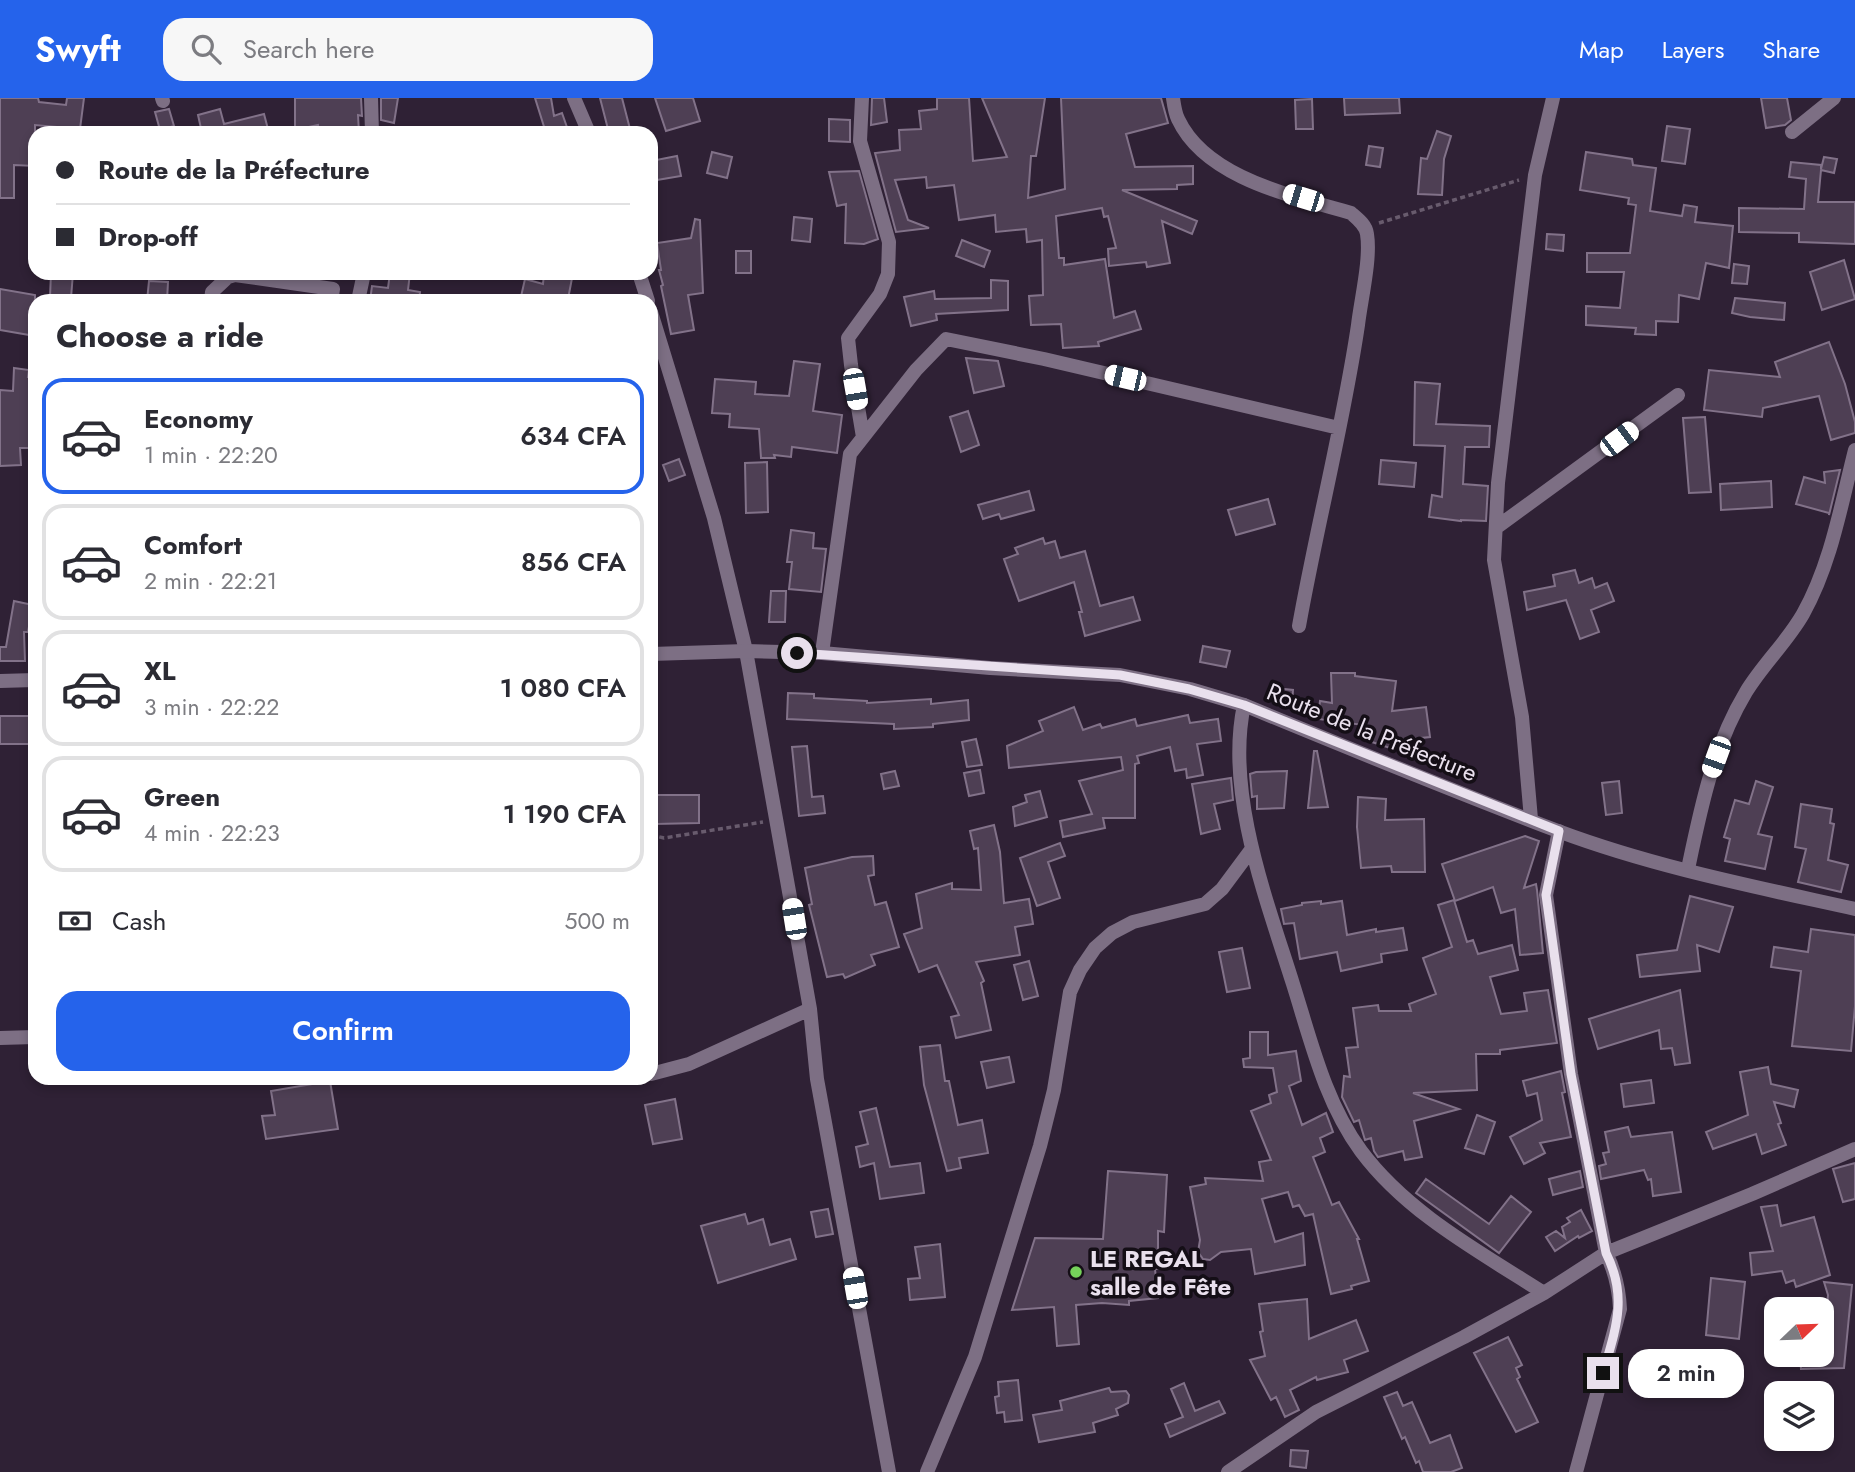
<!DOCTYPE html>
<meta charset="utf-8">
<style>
body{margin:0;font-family:Jost,sans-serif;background:#f7f7f7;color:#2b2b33;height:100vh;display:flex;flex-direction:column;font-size:26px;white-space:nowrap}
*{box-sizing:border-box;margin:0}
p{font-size:23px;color:#7c7c81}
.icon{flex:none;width:38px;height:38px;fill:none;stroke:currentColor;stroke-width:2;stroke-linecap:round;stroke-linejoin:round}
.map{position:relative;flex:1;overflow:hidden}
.panel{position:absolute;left:28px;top:196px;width:630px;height:791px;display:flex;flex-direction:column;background:#fff;border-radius:21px;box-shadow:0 4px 10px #0003}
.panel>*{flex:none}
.hud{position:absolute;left:28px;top:28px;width:630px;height:154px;border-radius:21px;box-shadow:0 4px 10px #0003;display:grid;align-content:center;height:154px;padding:0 28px;background:#fff}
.needle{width:46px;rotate:67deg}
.buttons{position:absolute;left:1764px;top:1199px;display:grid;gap:14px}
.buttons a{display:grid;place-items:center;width:70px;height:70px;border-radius:14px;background:#fff;box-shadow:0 4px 10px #0003;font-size:35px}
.end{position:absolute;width:32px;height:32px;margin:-16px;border:9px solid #e9e0ed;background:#111;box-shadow:0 0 0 4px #111}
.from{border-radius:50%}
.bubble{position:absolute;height:49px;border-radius:21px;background:#fff;box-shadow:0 4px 10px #0003;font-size:23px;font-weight:600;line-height:49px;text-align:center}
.car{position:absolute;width:21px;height:42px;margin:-21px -10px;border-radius:9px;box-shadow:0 0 5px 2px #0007;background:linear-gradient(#fff 24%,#345 0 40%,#fff 0 76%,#345 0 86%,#fff 0)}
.hud b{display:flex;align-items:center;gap:24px;height:66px;font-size:26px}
.hud b+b{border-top:2px solid #e1e1e2}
.hud i{width:18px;height:18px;background:#2b2b33}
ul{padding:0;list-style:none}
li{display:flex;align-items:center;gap:21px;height:116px;margin:0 14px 10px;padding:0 14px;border:4px solid #e1e1e2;border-radius:21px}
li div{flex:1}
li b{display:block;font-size:26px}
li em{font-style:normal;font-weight:600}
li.on{border-color:#2563eb}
li>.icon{width:63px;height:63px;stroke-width:1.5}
h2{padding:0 28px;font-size:32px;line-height:84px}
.pay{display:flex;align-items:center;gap:18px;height:77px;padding:0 28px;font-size:26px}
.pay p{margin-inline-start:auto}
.primary-button{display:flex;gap:14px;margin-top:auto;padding:14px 28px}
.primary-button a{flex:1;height:80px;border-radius:21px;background:#2563eb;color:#fff;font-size:28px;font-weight:600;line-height:80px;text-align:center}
header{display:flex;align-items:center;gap:42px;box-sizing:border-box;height:98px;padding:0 35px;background:#2563eb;color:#fff}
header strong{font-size:33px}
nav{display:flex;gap:38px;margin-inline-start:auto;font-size:24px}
.search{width:490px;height:63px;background:#f7f7f7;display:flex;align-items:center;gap:18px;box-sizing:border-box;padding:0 24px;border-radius:21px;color:#7c7c81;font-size:26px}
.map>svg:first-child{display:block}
</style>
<header>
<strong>Swyft</strong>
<div class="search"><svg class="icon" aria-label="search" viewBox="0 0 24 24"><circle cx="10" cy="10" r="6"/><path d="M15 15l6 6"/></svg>Search here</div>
<nav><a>Map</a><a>Layers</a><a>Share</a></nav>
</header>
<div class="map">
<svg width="1855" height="1374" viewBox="0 0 1855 1374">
<rect width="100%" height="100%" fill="#2f2135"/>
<path fill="#4e3f54" stroke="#827289" stroke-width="2" d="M0,0H38L39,4L66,7L67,0H84L80,31L35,27V68L14,67V100H0Z
M295,0H361L362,18L358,17L359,35H319L318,27L295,32Z
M381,0H398L394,25L381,22Z
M535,0H551L554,18L562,15L569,35H546Z
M600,0H622L630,31L609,35Z
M655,0H693L700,23L666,33Z
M872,0H884L887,24L871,27Z
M937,0H969L973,63L1007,59L982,0H1045L1036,58H1031L1028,100L1065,91L1061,0H1161L1168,25L1126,36L1135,69L1193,68V86L1177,87V91L1122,92L1197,123L1192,136L1162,123L1170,165L1147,169L1146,164L1109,168L1108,151L1116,150L1108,118L1104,119L1102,110L1056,118L1059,160H1064V167L1105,161L1114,220L1135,213L1141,231L1098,244L1099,248L1063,250L1061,226L1031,227L1029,198L1043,197L1042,142L1027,144L1026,131L996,134L995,117L959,122L954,87L927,90L926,79L895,82L908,122L929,130L896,134L875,55L900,52L899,32L921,31L919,13L937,11Z
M1344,0H1399L1400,15L1345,17Z
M1761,0H1787L1791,22L1785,27L1766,30Z
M1312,1L1313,31H1296L1295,2Z
M169,11L174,28L160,32L155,14Z
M220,11L224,26L264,16L269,35H202L198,17Z
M829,21L850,22V44L829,43Z
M1667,28L1690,31L1685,66L1662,63Z
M1437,33L1451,38L1444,61L1442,97L1418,96L1421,60L1427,61Z
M1369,48L1383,50L1380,69L1366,67Z
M712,54L732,59L727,80L707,75Z
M1586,54L1632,61L1633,67L1656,70L1650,113L1682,118L1684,107L1697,109L1695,124L1733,128L1729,170L1706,165L1699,201L1679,197L1678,224L1656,223V237L1635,236L1636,230L1586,227V208L1620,210L1624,174H1587V155H1630L1636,107L1628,106L1629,100L1580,92Z
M677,58L681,78L651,83V63Z
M1824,59L1837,61L1834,75L1821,72L1818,104H1855V146L1799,144V135L1739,134V110L1804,111L1806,81L1789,79L1791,64L1821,67V71Z
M859,73L878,141L864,146L845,145L846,106L837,108L829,74Z
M794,119L812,121L810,144L792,142Z
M695,121L700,122L703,195L688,197L694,232L671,236L661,188L663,187L659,172H661L657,145L691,140Z
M1547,136L1564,137L1563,153L1546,151Z
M962,142L990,153L984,169L956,158Z
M736,153H751V175H736Z
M1844,162L1855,201L1822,212L1810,174Z
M1734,166L1749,168L1747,186L1732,185Z
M51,175H73L71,200L50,199Z
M390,175H410L408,192L420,194L419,203H370L372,188L388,190Z
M557,175H573L568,201L554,198L553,203H520L525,181L543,186L544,176L556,179Z
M991,182L1008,183V212L936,216L937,222L911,228L904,199L934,193L935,201L991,200Z
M149,183L168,184L167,203H147Z
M0,191L35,197V238L0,232Z
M304,197L322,199V203H303Z
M1735,200L1785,205L1784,222L1750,219L1732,215Z
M1829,244L1845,286L1855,324V335L1831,342L1819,298L1763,310L1762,319L1704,312L1709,272L1780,279L1775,264Z
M966,260L998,263L1004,288L974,295Z
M794,263L820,266L813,313L842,317L837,355L792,349L791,359L774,357L775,360H761L759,331L729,329L730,316L712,315L715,281L756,284L755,296L789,298Z
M14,270L29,272L28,279H35V350H20L21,367L0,368V292L13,293Z
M1415,284L1440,286L1436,326L1490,328L1489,349H1465L1463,386L1488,388L1486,423L1461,422V423L1429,419L1432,397L1442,399L1445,348L1414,347Z
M968,313L979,347L961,354L950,319Z
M1705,319L1711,394L1689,395L1683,320Z
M679,361L685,377L669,383L663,367Z
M1381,362L1416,365L1414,389L1379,386Z
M767,364L768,414L746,415L745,365Z
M1840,372L1829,417V415L1796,406L1804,379L1825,385L1824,374Z
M1771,383L1772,409L1721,412L1720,386Z
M1029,393L1034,412L1001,421L999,416L983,421L978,407Z
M1268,401L1275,426L1236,437L1228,412Z
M791,432L814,435L813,450L826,451L821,494L789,491L792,464H787Z
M1043,440L1045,446L1055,443L1060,460L1085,453L1100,508L1133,499L1140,522L1085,538L1079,514H1082L1074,484L1019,503L1004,461L1018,456L1015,450Z
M1575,472L1579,485L1592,480L1595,490L1607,485L1614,503L1591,512L1599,534L1580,541L1566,502L1527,512L1524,494L1555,488L1553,477Z
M771,493H786L785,524H769Z
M14,503L33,507L28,534H24L25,563H0V549H6Z
M1203,548L1230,553L1226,569L1200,564Z
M1331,575H1355V578L1396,583L1392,613L1426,609L1430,639L1392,643L1390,650L1366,642L1371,628L1318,621L1320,603L1332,605Z
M1275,590L1293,592L1292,606L1274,604Z
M788,595L814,596V600L867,603V605L931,601V606L968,602L969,622L933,626V629L894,631V626L787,621Z
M1074,609L1083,632L1100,626L1102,630L1135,621L1137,628L1188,617L1190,625L1218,621L1221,643L1197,646L1203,677L1187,680L1186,671L1175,673L1170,649L1137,658L1139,665L1135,666V720H1103L1105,730L1063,739L1060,723L1092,716L1079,683L1123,672L1121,659L1009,670L1007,648L1043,633L1039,623Z
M0,618H35V646H0Z
M976,641L982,667L967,669L962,644Z
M807,648L812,699L823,698L825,715L799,718L792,649Z
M1314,653H1317L1328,709L1308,710Z
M980,672L984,695L969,698L964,675Z
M895,673L899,688L884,691L881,676Z
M1287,673L1284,710L1257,711V698L1252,699L1250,676L1256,674Z
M1231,680L1233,702L1214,706L1220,731L1201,736L1192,686Z
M1619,683L1622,715L1606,717L1602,685Z
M1756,683L1773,689L1758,736L1772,739L1765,771L1725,763L1730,741L1724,739L1735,702L1749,706Z
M1040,693L1047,719L1015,728L1013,709L1027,704L1025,697Z
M655,697H699V725L655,726Z
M1358,699L1386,701L1385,722L1424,721L1425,774H1392L1391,768L1361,770L1357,729Z
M1801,706L1832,711L1830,725L1834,726L1828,762L1848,767L1841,794L1798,784L1806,751L1795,749Z
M994,727L1000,754L1004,805L1029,801L1033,826L1015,829L1020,857L976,864L984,883L981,885L991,932L956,940L951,919L959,917L937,867L919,874L904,836L922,830L916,796L952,785V791L981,792L978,750L974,751L970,733Z
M1525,738L1539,743L1524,790L1536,786L1537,792L1543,855L1520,857L1515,811L1501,815L1493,789L1455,803L1442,766Z
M1060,745L1065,758L1048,764L1060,800L1037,808L1020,760Z
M873,758L874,777L868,778L875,807L886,804L899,849L871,857L875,867L845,880L843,876L827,879L809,807L812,806L805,770L852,759Z
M1690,798L1733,809L1719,854L1697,847L1700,873L1640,879L1637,857L1677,852Z
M1454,802L1467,844L1473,842L1478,856L1512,847L1518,872L1490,879L1501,916L1527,913L1524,895L1548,892L1557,945L1500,952V956H1476L1477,992L1413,995L1459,1011L1414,1023L1422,1059L1405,1062L1403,1053L1378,1059L1374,1053L1371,1040L1365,1042L1359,1022L1354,1024L1342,999L1344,978L1350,979L1346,950L1358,949L1353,910L1378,907L1379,913H1411L1409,906L1436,896L1423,860L1452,849L1438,807Z
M1321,803V806L1342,803L1347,837L1376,831V834L1403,830L1407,852L1381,856L1382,864L1341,873L1337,854L1300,861L1294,825L1284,826L1281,811L1302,807V805Z
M1811,831L1855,837V908L1851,953L1792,948L1801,873L1771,869L1774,849L1808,854Z
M1242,850L1250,890L1227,894L1219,854Z
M1029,863L1038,898L1023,902L1014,867Z
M1680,892L1690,965L1675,967L1672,950L1661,951L1659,932L1598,951L1589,921Z
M1250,934H1268V957L1296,953L1301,983L1289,988L1302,1027L1326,1015L1333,1034L1320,1040L1325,1054L1313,1059L1332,1107L1339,1104L1359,1141H1357L1369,1183L1351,1188L1352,1191L1331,1196L1313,1116L1305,1118L1299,1107L1293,1109L1288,1094L1262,1101L1275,1144L1303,1135L1305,1167L1255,1176L1251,1151L1221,1154L1210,1162L1203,1161L1198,1154L1200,1142L1190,1089L1206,1086L1205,1080L1263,1083L1259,1064L1271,1062L1251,1013L1271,1005L1269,997L1277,994L1273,970L1244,969L1243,961L1250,960Z
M940,947L945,983H949L958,1027L982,1022L988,1055L959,1060L961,1070L947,1073L924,987L920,949Z
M1009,959L1014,984L987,990L981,964Z
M1768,969L1771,986L1798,992L1794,1009L1774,1004L1781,1025L1778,1026L1786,1047L1762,1056L1756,1036L1713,1051L1706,1034L1748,1017L1740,974Z
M1561,973L1565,994L1562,995L1571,1039L1540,1045L1545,1055L1524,1066L1510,1039L1542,1022L1537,995L1527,998L1523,983Z
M1651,982L1654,1005L1624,1009L1621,986Z
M330,983L338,1031L266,1041L262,1018L275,1017L271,993Z
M675,1001L682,1041L653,1046L645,1007Z
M876,1010L890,1069L920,1065L924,1095L880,1101L874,1065L860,1069L856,1049L868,1046L860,1014Z
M1477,1017L1495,1024L1484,1056L1465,1050Z
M1628,1029L1631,1039L1672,1034L1681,1094L1653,1098L1651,1081L1648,1082L1644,1072L1601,1081L1599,1068L1606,1066L1603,1055L1609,1054L1605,1034Z
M1855,1065V1101L1843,1104L1833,1071Z
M1108,1073L1167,1077L1164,1134L1158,1133V1171H1155L1158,1200L1129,1203V1207L1102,1205L1076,1207L1079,1246L1057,1248L1054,1209L1012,1212L1035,1140L1103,1141Z
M1580,1073L1583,1089L1553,1097L1549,1081Z
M1426,1081L1489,1126L1511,1098L1531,1114L1499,1155L1416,1095Z
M1777,1107L1781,1128L1814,1119L1830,1177L1796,1189L1794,1182L1786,1185L1782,1173L1752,1177L1750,1155L1773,1153L1761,1109Z
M828,1111L833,1136L816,1139L811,1114Z
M1581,1112L1592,1133L1579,1140L1578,1138L1555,1153L1546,1139L1556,1133L1565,1140L1562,1129L1570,1124L1567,1120Z
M745,1116L748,1126L763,1121L770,1147L790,1141L796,1161L718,1185L701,1128Z
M940,1146L945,1199L910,1202L908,1181L920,1180L915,1149Z
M1711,1180L1745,1184L1739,1241L1706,1237Z
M1824,1184L1852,1187L1844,1270L1801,1271L1800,1256H1822L1828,1197Z
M1307,1201L1309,1241L1356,1222L1368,1253L1344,1262L1348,1274L1317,1282L1316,1279L1290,1292L1299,1312L1285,1319L1276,1299L1271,1302L1250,1262L1265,1258L1260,1234L1263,1233L1259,1206Z
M1508,1239L1522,1267L1516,1270L1520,1279L1517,1281L1538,1324L1516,1334L1474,1255Z
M1018,1282L1022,1322L1005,1324L1004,1314L997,1315L995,1299L999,1298L998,1284Z
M1184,1285L1195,1313L1219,1303L1225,1315L1170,1339L1165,1326L1183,1319L1171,1291Z
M1109,1290L1111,1294L1126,1293L1129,1297L1128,1305L1116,1311L1118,1317L1093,1325L1095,1334L1039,1344L1033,1317L1062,1312L1060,1303Z
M1397,1294L1403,1308L1412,1304L1430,1345L1450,1337L1462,1370L1451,1374H1423L1419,1363L1416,1365L1405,1339L1402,1341L1384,1299Z
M1291,1352L1308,1353L1306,1370L1290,1368Z"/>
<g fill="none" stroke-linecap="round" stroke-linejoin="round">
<path stroke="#685b6d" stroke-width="3.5" stroke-dasharray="5 3.5" stroke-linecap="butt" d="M1379,125L1519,82
M651,737L664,740L763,724"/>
<path stroke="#7d6f84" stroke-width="14" d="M162,0L163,3
M371,0L372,35
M574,0L589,35
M862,0L860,43L889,144L888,176L880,196L848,240L851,267L863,339
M1173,0C1174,7 1175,15 1178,21C1206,81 1294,98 1351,115C1358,121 1366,127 1367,136C1371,161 1361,201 1358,227C1343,328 1317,427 1299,528
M1792,34L1834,0
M639,175L648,203
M211,203L212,194L228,179L235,177L333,191L331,203
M358,203L364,175
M651,214L714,420L746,553L810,911L817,981L889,1374
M1497,429L1678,297
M822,555L850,356L916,272L946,241L1044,261L1339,330
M1244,607C1225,695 1267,803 1293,886C1311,943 1325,1004 1361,1053C1407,1115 1480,1154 1544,1195
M1531,721L1522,619L1494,462L1498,385L1535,77L1553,0
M1559,733L1546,797L1571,976L1606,1155C1615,1173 1619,1191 1620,1211L1576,1374
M1688,771C1701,709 1713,649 1746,594C1763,566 1787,544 1803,516C1831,466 1841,407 1855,352
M0,940L35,939
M651,976L689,966L810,911
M630,980H637
M927,1374L975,1259L1040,1048L1054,992L1070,894L1080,872L1095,850L1112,835L1133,824L1205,806L1222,791L1251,752
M1228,1374L1316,1314L1464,1239L1544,1195L1606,1155L1752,1096L1855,1051"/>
<path stroke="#7d6f84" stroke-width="14" d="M651,556L746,553L822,555L990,570L1120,577L1190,591L1244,607C1348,650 1453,693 1558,733C1654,769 1756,789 1855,811
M0,583L35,582"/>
</g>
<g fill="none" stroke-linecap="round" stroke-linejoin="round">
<path stroke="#e9e0ed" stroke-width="9" d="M797,555L1120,577L1189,591L1244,607L1559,733L1546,797L1571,976L1606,1155C1628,1199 1616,1230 1603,1275"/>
</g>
<circle fill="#75d25a" stroke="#140e16" stroke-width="2.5" cx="1076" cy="1174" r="7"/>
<g text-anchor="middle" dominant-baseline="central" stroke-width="7" stroke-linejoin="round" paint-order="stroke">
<g font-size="24" fill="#e9e0ed" stroke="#140e16">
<text transform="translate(1372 634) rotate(22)">Route de la Préfecture</text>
</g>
<g font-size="24" font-weight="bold" fill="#e9e0ed" stroke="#140e16" text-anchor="start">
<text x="1090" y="1160">LE REGAL<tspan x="1090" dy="28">salle de Fête</tspan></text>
</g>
</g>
</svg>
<div class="buttons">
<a><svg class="needle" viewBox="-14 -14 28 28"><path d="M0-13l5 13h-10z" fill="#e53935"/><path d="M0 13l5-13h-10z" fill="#7c7c81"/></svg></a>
<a><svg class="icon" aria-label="layers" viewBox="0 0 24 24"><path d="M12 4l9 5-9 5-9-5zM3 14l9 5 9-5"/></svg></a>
</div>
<i class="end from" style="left:797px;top:555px"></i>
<i class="end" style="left:1603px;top:1275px"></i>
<div class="bubble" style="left:1628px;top:1251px;width:116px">2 min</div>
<i class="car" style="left:1303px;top:100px;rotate:287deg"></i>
<i class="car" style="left:1125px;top:280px;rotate:283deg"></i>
<i class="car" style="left:855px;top:291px;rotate:170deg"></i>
<i class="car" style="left:1619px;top:341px;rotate:53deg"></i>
<i class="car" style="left:1716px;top:659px;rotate:200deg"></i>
<i class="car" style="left:794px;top:821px;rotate:351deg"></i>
<i class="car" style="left:855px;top:1190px;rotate:350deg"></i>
<div class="hud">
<b><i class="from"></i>Route de la Préfecture</b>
<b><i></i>Drop-off</b>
</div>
<section class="panel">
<h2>Choose a ride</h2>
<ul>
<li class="on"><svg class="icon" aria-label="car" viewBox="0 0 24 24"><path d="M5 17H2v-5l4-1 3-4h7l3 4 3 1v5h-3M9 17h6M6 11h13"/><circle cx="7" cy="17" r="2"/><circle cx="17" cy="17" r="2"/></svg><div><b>Economy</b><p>1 min · 22:20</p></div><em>634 CFA</em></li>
<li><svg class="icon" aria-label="car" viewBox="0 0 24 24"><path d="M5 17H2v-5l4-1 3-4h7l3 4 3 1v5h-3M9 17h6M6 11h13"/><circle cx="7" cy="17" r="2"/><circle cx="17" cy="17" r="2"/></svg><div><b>Comfort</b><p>2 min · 22:21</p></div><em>856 CFA</em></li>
<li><svg class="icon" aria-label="car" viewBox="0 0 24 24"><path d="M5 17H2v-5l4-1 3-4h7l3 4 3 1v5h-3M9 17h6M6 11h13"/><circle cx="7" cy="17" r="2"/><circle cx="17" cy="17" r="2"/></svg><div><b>XL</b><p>3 min · 22:22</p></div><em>1 080 CFA</em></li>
<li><svg class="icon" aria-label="car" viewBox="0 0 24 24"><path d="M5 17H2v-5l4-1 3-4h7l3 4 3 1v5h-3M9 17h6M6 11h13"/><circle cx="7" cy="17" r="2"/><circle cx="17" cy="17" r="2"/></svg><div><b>Green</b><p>4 min · 22:23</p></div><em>1 190 CFA</em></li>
</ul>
<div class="pay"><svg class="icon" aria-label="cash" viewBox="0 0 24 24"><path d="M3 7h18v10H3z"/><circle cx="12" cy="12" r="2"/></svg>Cash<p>500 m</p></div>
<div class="primary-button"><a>Confirm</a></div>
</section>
</div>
